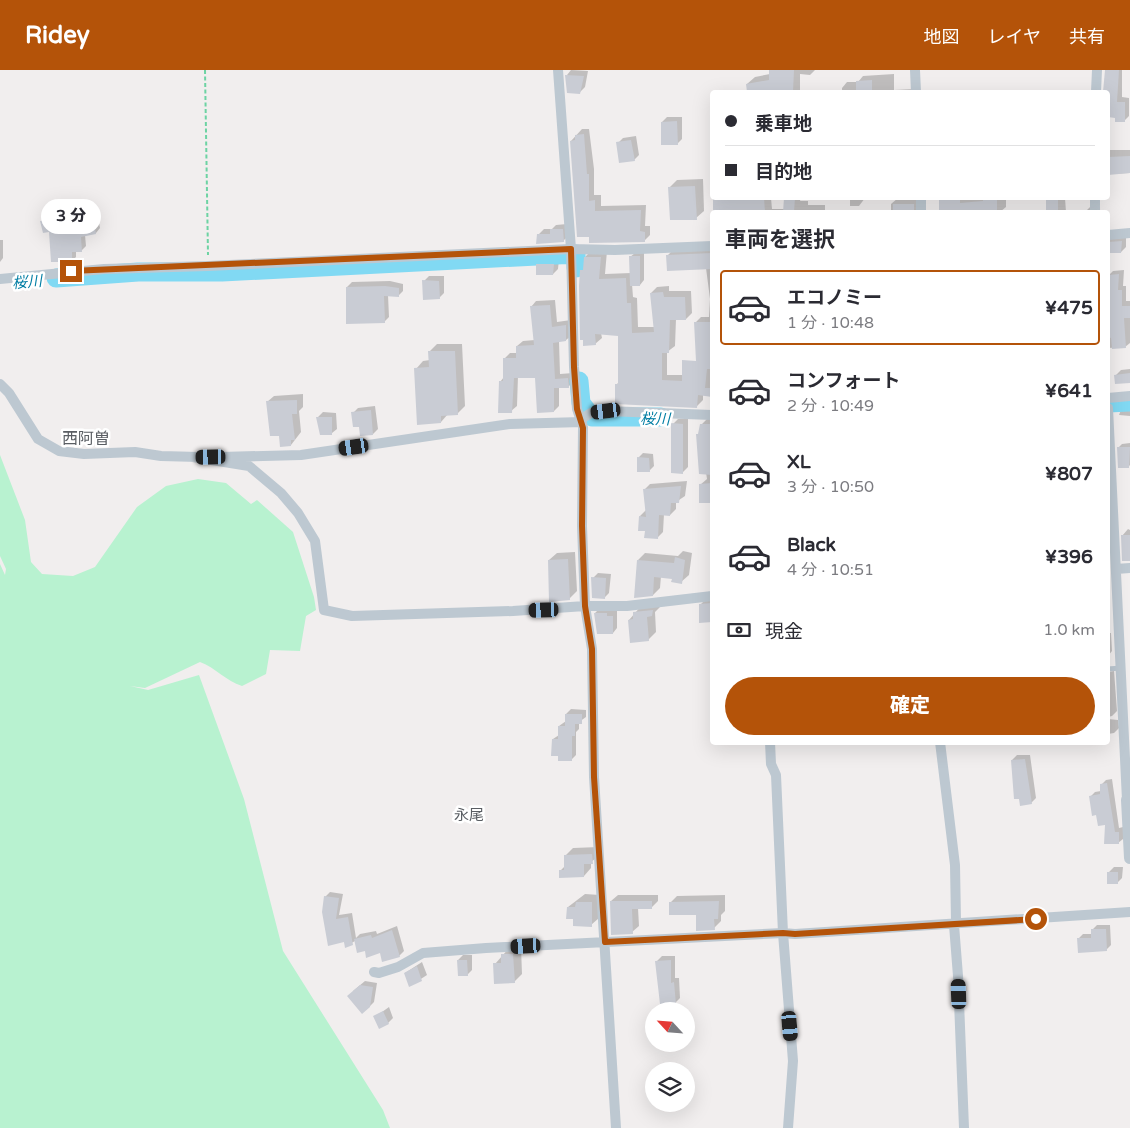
<!DOCTYPE html>
<html lang="ja">
<meta charset="utf-8">
<style>
body{margin:0;font-family:"Varela Round","Noto Sans JP",sans-serif;background:#f7f7f7;color:#2b2b33;height:100vh;display:flex;flex-direction:column;font-size:19px;white-space:nowrap}
*{box-sizing:border-box;margin:0}
p{font-size:16px;color:#7c7c81}
.icon{flex:none;width:28px;height:28px;fill:none;stroke:currentColor;stroke-width:2;stroke-linecap:round;stroke-linejoin:round}
.map{position:relative;flex:1;overflow:hidden}
.details{position:absolute;left:710px;top:140px;width:400px;height:535px;display:flex;flex-direction:column;background:#fff;border-radius:5px;box-shadow:0 5px 20px #0002}
.details>*{flex:none}
.top-card{position:absolute;left:710px;top:20px;width:400px;height:110px;border-radius:5px;box-shadow:0 5px 20px #0002;display:grid;align-content:center;height:110px;padding:0 15px;background:#fff}
.needle{width:32px;rotate:296deg}
.controls{position:absolute;left:645px;top:932px;display:grid;gap:10px}
.controls a{display:grid;place-items:center;width:50px;height:50px;border-radius:50%;background:#fff;box-shadow:0 5px 20px #0002;font-size:25px}
.end{position:absolute;width:22px;height:22px;margin:-11px;border:6px solid #b45309;background:#fff;box-shadow:0 0 0 2px #fff}
.from{border-radius:50%}
.bubble{position:absolute;height:35px;border-radius:18px;background:#fff;box-shadow:0 5px 20px #0002;font-size:16px;font-weight:800;line-height:35px;text-align:center}
.car{position:absolute;width:15px;height:30px;margin:-15px -8px;border-radius:6px;box-shadow:0 0 4px 1px #0007;background:linear-gradient(#222 24%,#8ab4d8 0 40%,#222 0 76%,#8ab4d8 0 86%,#222 0)}
.top-card b{display:flex;align-items:center;gap:18px;height:48px;font-size:19px}
.top-card b+b{border-top:1px solid #e1e1e2}
.top-card i{width:12px;height:12px;background:#2b2b33}
ul{padding:0;list-style:none}
li{display:flex;align-items:center;gap:15px;height:75px;margin:0 10px 8px;padding:0 5px;border:2px solid transparent;border-radius:5px}
li div{flex:1}
li b{display:block;font-size:19px}
li em{font-style:normal;font-weight:800}
li.active{border-color:#b45309}
li>.icon{width:45px;height:45px;stroke-width:1.5}
h2{padding:0 15px;font-size:22px;line-height:60px}
.pay{display:flex;align-items:center;gap:12px;height:55px;padding:0 15px;font-size:19px}
.pay p{margin-inline-start:auto}
.cta{display:flex;gap:10px;margin-top:auto;padding:10px 15px}
.cta a{flex:1;height:58px;border-radius:30px;background:#b45309;color:#fff;font-size:20px;font-weight:800;line-height:58px;text-align:center}
header{display:flex;align-items:center;gap:30px;box-sizing:border-box;height:70px;padding:0 25px;background:#b45309;color:#fff}
header strong{font-size:24px}
nav{display:flex;gap:28px;margin-inline-start:auto;font-size:18px}
.map>svg:first-child{display:block}
</style>
<header>
<strong>Ridey</strong>
<nav><a>地図</a><a>レイヤ</a><a>共有</a></nav>
</header>
<div class="map">
<svg width="1130" height="1058" viewBox="0 0 1130 1058">
<rect width="100%" height="100%" fill="#f1eeee"/>
<path fill="#b8f2d0" d="M0,385L25,450L31,492L42,504L73,506L95,497L137,437L166,416L198,409L226,413L251,434L257,430L293,462L314,527L316,540L306,546L300,581L270,580L266,604L242,616C226,611 216,598 200,592L145,618L130,616L148,620L199,605L244,729L283,881L383,1040L390,1058H0V494L5,505L6,499L0,486Z"/>
<path fill="#0003" d="M571,0L588,1L585,17L580,22L567,5Z
M770,0H815L810,5L800,4V22H748L747,14L755,7L770,4Z
M1106,0H1122V27L1129,28V46L1124,51L1108,21Z
M894,4V20L915,19V22H842V18L847,12H858L863,6Z
M667,47H682V69L677,74L662,52Z
M582,59H589L594,99V125H601V136L646,135L645,156H650V165L644,171H591L571,71Z
M636,66L639,85L634,90L618,73L623,68Z
M1108,80H1130V103L1108,104Z
M703,109L704,141L696,148L669,118L677,110Z
M714,128H771L772,139H785V128H801L800,131H808V135H825V142H718V139H714Z
M850,128H865L859,136H850Z
M898,128H920V142H891V134Z
M940,128H1006V137L1000,142H940Z
M1047,128H1065L1066,142H1085L1092,135L1099,142H1048Z
M96,137L100,158L96,163L85,165L86,176L81,181H76V187L72,191L42,151L46,147Z
M567,154L568,166L563,171L539,164L544,159H552L556,155Z
M1108,165L1126,166V177L1121,182H1108Z
M0,170H3V188L0,192Z
M712,177V279L710,281L695,253L701,247H709L710,229L706,198L668,185L674,179Z
M591,181H607L605,204L631,203L630,187L635,183L644,182V210L640,215L632,214L633,227L637,228L638,257H655L651,223L657,217L669,216V221H691L692,243L686,249H676L675,276L667,282V305H683L689,291L712,292V326L703,325V330L697,336L616,315L619,312L620,265L601,263L602,268L595,274L581,200L584,197L585,187Z
M559,189L558,199L553,204L538,195L543,190Z
M1124,200L1123,216H1126V231H1130V273L1125,277L1108,278V206L1113,201Z
M429,206H444V223L439,228L424,211Z
M390,211L403,214V221L398,226L388,225L389,247L384,252L347,217L352,212Z
M555,230L557,252L571,250L572,265L566,270L559,271L560,304L573,303L574,311L568,317H559V336L554,341L536,307L518,306L517,336L511,341L500,312L504,307L505,288L510,283H517V276L523,271L535,270L531,237L536,231Z
M437,274H462L465,336L457,344H448L441,352L416,299L423,291L430,290L429,282Z
M1130,299V311L1116,305L1121,300Z
M303,324V337L299,341L301,362L291,375L280,365L267,332L274,326Z
M375,336L378,359L373,364L360,356L353,343L358,338Z
M1122,337H1130V346L1119,345Z
M323,342L336,343L337,359L332,363L318,347Z
M678,349H688V397L683,402L673,354Z
M707,349H712V431L700,432V415L707,409L700,362L701,355Z
M1130,373V395L1128,397L1118,378L1122,374Z
M643,383L653,384L654,396L649,401L638,388Z
M687,411L685,426L676,432V439L670,445L664,444L663,462L658,467L646,460L640,446L646,440L644,420L650,414Z
M1128,459L1130,460V490L1122,466Z
M683,481L692,483L689,505L681,512L673,508L661,506L660,518L653,525L638,490L645,483L678,486Z
M575,482L577,521L569,529L549,490L557,483Z
M598,503L611,504L609,523L604,528L593,508Z
M712,529V551L700,552V535L705,530Z
M642,535L660,537L655,542L656,562L648,570L629,550Z
M600,538H612L611,541H617V558L613,563L595,543Z
M1108,563H1111L1112,581L1108,586Z
M1114,601L1117,641L1112,646L1108,647V602Z
M571,639L586,640V647L579,652V659L576,662V685L571,690L553,669L559,665V656L566,651V644Z
M1108,649L1118,650L1119,658L1114,663L1108,664Z
M1017,685H1030L1036,728L1031,733L1012,690Z
M1112,709L1119,758L1123,757V769L1118,773L1107,754L1096,744L1090,727L1095,722L1101,721V715L1106,710Z
M599,777L600,785L591,792V798L584,806L560,801L565,796V786L573,778Z
M1114,797H1123L1122,808L1117,813L1109,802Z
M330,822L343,824L339,845L352,843L356,868L360,864L376,861L377,864L397,856L404,881L399,886L366,880L355,871L346,876L325,827Z
M585,824L600,825L599,848L591,855L574,848L568,837Z
M618,825H658V831L651,838H638L639,856L632,862L611,831Z
M725,825V841L721,845V851L714,858L697,844L670,833L677,826Z
M1097,855H1110L1111,875L1106,880L1078,869L1083,864H1092V860Z
M510,877H521L522,904L514,912L495,894Z
M463,885H472V900L467,905L458,890Z
M662,886H675V908H679L680,928L675,933L657,891Z
M422,892L427,905L410,916L405,903Z
M365,911L377,913L374,932L369,937L353,921Z
M389,937L393,948L388,953L375,947Z"/>
<g fill="none" stroke-linecap="round" stroke-linejoin="round">
<path stroke="#81d9f3" stroke-width="19" d="M56,208L138,202H222L576,184V198
M579,311L581,333L592,347H661
M1108,333L1130,332"/>
</g>
<path fill="#c9ccd4" d="M769,0H794L793,22H747L746,14L769,10Z
M1105,0H1119L1117,32H1125V52H1115V48L1108,47V22H1103Z
M565,5L584,6L580,24L567,23Z
M872,10V22H856V11Z
M677,51L678,75H661V52Z
M584,64L587,104H589V131L595,130V141L641,140L640,161L645,162V172L589,173V167H577L570,71L575,70V65Z
M631,70L635,91L619,93L616,72Z
M1130,86V103L1108,105V87Z
M695,116L697,150H670L668,117Z
M713,128H764L765,142H713Z
M784,128H795L794,142H783Z
M939,128H960V133L983,131V128H997V142H939Z
M1046,129H1058V142H1046Z
M893,134H914V142H893Z
M92,141L96,164L81,167L82,182H72V192H51L49,162L43,163L40,151Z
M550,159H563L564,172L536,174L537,164H550Z
M1122,171L1121,183H1108V172Z
M712,183V199L667,201L666,185Z
M629,186H640V216H630Z
M584,187H601L599,209L626,208L627,233H631L632,263L654,262L650,223L663,222L664,227H685L686,250H670L669,283H662V310L682,311V290L696,291L694,252H712V271H710L712,299H707L705,318H712V327L698,325L697,338L615,334V314H618V266L595,264L596,275L583,276V270H580L579,216L580,200H583Z
M536,194H554L553,205H536Z
M1119,204L1118,220H1122V236H1130V248H1124L1126,278L1112,279L1111,268L1108,267V205Z
M422,210L439,211L440,229L423,230Z
M385,216L399,218V227L384,226L385,253L346,254V217Z
M550,235L552,257L566,255V271L553,273L555,309L568,308L569,318H554V342L537,343L535,308H514L512,343H498L499,311H503V288H516V276L534,275L530,236Z
M428,281H455L458,345L441,346V353L417,355L414,298L429,297Z
M1130,303V313L1115,314L1114,305Z
M297,330V344H292L295,370H291V376L280,377L279,366H270L266,331Z
M371,340L373,365L360,366L359,357H353L351,342Z
M316,347H332V365H320Z
M671,353L683,354V404L671,403Z
M700,354H712V405L699,404L696,364H698Z
M1117,377H1130L1129,398H1118Z
M637,387L649,388L650,402H637Z
M712,413V433H699V414Z
M681,416L679,433H671L670,446L659,445L658,469L644,468L645,461H638L639,446L646,447L643,419Z
M1121,465H1130V491H1122Z
M675,487L685,490L682,514L671,512L672,509L654,507L653,526L634,528L637,490L674,493Z
M568,489L570,530L549,532L548,490Z
M591,507L606,508L605,529L592,528Z
M712,533V552L699,553V534Z
M653,540L652,546L647,547L649,571L630,573L628,550L633,549V542Z
M594,543H607V546H613V564H597Z
M565,644H582V654H575V666H572V691H558V686H551L552,669H558V656H565Z
M1025,689L1032,734L1020,736L1019,729H1014L1011,690Z
M1107,713L1115,762H1119V774H1104L1105,755L1098,756L1096,745L1092,746L1089,726L1100,724V714Z
M592,784L593,794H584V807L559,808V800H564V785Z
M1107,802H1118V814H1107Z
M324,826L339,828L336,849L348,847L353,875L345,878L344,872L328,876L322,842Z
M610,831H652V839H632L633,864L611,865Z
M719,831L718,849H714L715,860L696,861V845H669V832Z
M576,832H592V857L573,856V849H566L567,837H575Z
M1091,859H1106L1107,881L1078,883L1077,868H1091Z
M392,860L400,887L382,892L380,883L366,888L365,881L357,883L354,869L371,865L372,868Z
M501,884H513L515,913L494,914L493,893H501Z
M457,890H467L468,906H458Z
M671,890V913L674,912L676,934H660L655,891Z
M417,896L422,911L409,917L404,903Z
M360,915L373,917L370,937L362,944L347,926Z
M383,941L389,954L379,959L373,946Z"/>
<g fill="none" stroke-linecap="round" stroke-linejoin="round">
<path stroke="#6dd3a3" stroke-width="2" stroke-dasharray="4 2.5" stroke-linecap="butt" d="M205,0L208,185"/>
<path stroke="#bdc8d1" stroke-width="5" d="M1108,599L1121,598"/>
<path stroke="#bdc8d1" stroke-width="10" d="M558,0L571,179L574,297L577,339L583,357L582,456L585,536L592,579L594,707L616,1058
M915,0L916,22
M1096,22L1097,0
M921,128V142
M1095,142V128
M1108,165L1130,163
M0,209L104,199L208,196L571,179L615,180L712,176
M0,314L9,323L38,369L59,381L84,384L135,382L161,386L199,387
M1108,328L1130,326
M1108,338L1127,730
M581,349L591,343L606,341L712,345
M193,387L249,396L281,423L298,443L315,471L324,540L352,546L513,541L585,536H627L712,526
M221,387L301,385L510,354L582,352
M1116,499L1130,498
M770,672L771,694L776,705L783,863L793,991L788,1058
M940,672L955,795L956,851L954,855L958,906L964,1058
M374,902L379,903L398,897L423,883L486,878L783,863L795,864L1130,842"/>
<path stroke="#bdc8d1" stroke-width="12" d="M1127,730L1130,788"/>
</g>
<g fill="none" stroke-linecap="round" stroke-linejoin="round">
<path stroke="#b45309" stroke-width="6" d="M71,201L571,179L574,297L577,339L583,358L582,456L585,536L592,579L594,707L605,872L783,863L795,864L1036,849"/>
</g>
<g text-anchor="middle" dominant-baseline="central" stroke-width="5" stroke-linejoin="round" paint-order="stroke">
<g font-size="15" font-style="italic" fill="#027ea4" stroke="#fff">
<text transform="translate(27 212) rotate(-5)">桜川</text>
<text transform="translate(655 349) rotate(1)">桜川</text>
</g>
<g font-size="15" fill="#5a5e63" stroke="#fff">
<text x="469" y="745">永尾</text>
</g>
<g font-size="16" fill="#5a5e63" stroke="#fff">
<text x="86" y="369">西阿曽</text>
</g>
</g>
</svg>
<div class="controls">
<a><svg class="needle" viewBox="-14 -14 28 28"><path d="M0-13l5 13h-10z" fill="#e53935"/><path d="M0 13l5-13h-10z" fill="#7c7c81"/></svg></a>
<a><svg class="icon" aria-label="layers" viewBox="0 0 24 24"><path d="M12 4l9 5-9 5-9-5zM3 14l9 5 9-5"/></svg></a>
</div>
<i class="end from" style="left:1036px;top:849px"></i>
<i class="end" style="left:71px;top:201px"></i>
<div class="bubble" style="left:41px;top:129px;width:60px">3 分</div>
<i class="car" style="left:606px;top:341px;rotate:263deg"></i>
<i class="car" style="left:354px;top:377px;rotate:262deg"></i>
<i class="car" style="left:211px;top:387px;rotate:269deg"></i>
<i class="car" style="left:544px;top:540px;rotate:268deg"></i>
<i class="car" style="left:526px;top:876px;rotate:267deg"></i>
<i class="car" style="left:959px;top:924px;rotate:358deg"></i>
<i class="car" style="left:790px;top:956px;rotate:175deg"></i>
<div class="top-card">
<b><i class="from"></i>乗車地</b>
<b><i></i>目的地</b>
</div>
<section class="details">
<h2>車両を選択</h2>
<ul>
<li class="active"><svg class="icon" aria-label="car" viewBox="0 0 24 24"><path d="M5 17H2v-5l4-1 3-4h7l3 4 3 1v5h-3M9 17h6M6 11h13"/><circle cx="7" cy="17" r="2"/><circle cx="17" cy="17" r="2"/></svg><div><b>エコノミー</b><p>1 分 · 10:48</p></div><em>¥475</em></li>
<li><svg class="icon" aria-label="car" viewBox="0 0 24 24"><path d="M5 17H2v-5l4-1 3-4h7l3 4 3 1v5h-3M9 17h6M6 11h13"/><circle cx="7" cy="17" r="2"/><circle cx="17" cy="17" r="2"/></svg><div><b>コンフォート</b><p>2 分 · 10:49</p></div><em>¥641</em></li>
<li><svg class="icon" aria-label="car" viewBox="0 0 24 24"><path d="M5 17H2v-5l4-1 3-4h7l3 4 3 1v5h-3M9 17h6M6 11h13"/><circle cx="7" cy="17" r="2"/><circle cx="17" cy="17" r="2"/></svg><div><b>XL</b><p>3 分 · 10:50</p></div><em>¥807</em></li>
<li><svg class="icon" aria-label="car" viewBox="0 0 24 24"><path d="M5 17H2v-5l4-1 3-4h7l3 4 3 1v5h-3M9 17h6M6 11h13"/><circle cx="7" cy="17" r="2"/><circle cx="17" cy="17" r="2"/></svg><div><b>Black</b><p>4 分 · 10:51</p></div><em>¥396</em></li>
</ul>
<div class="pay"><svg class="icon" aria-label="cash" viewBox="0 0 24 24"><path d="M3 7h18v10H3z"/><circle cx="12" cy="12" r="2"/></svg>現金<p>1.0 km</p></div>
<div class="cta"><a>確定</a></div>
</section>
</div>
